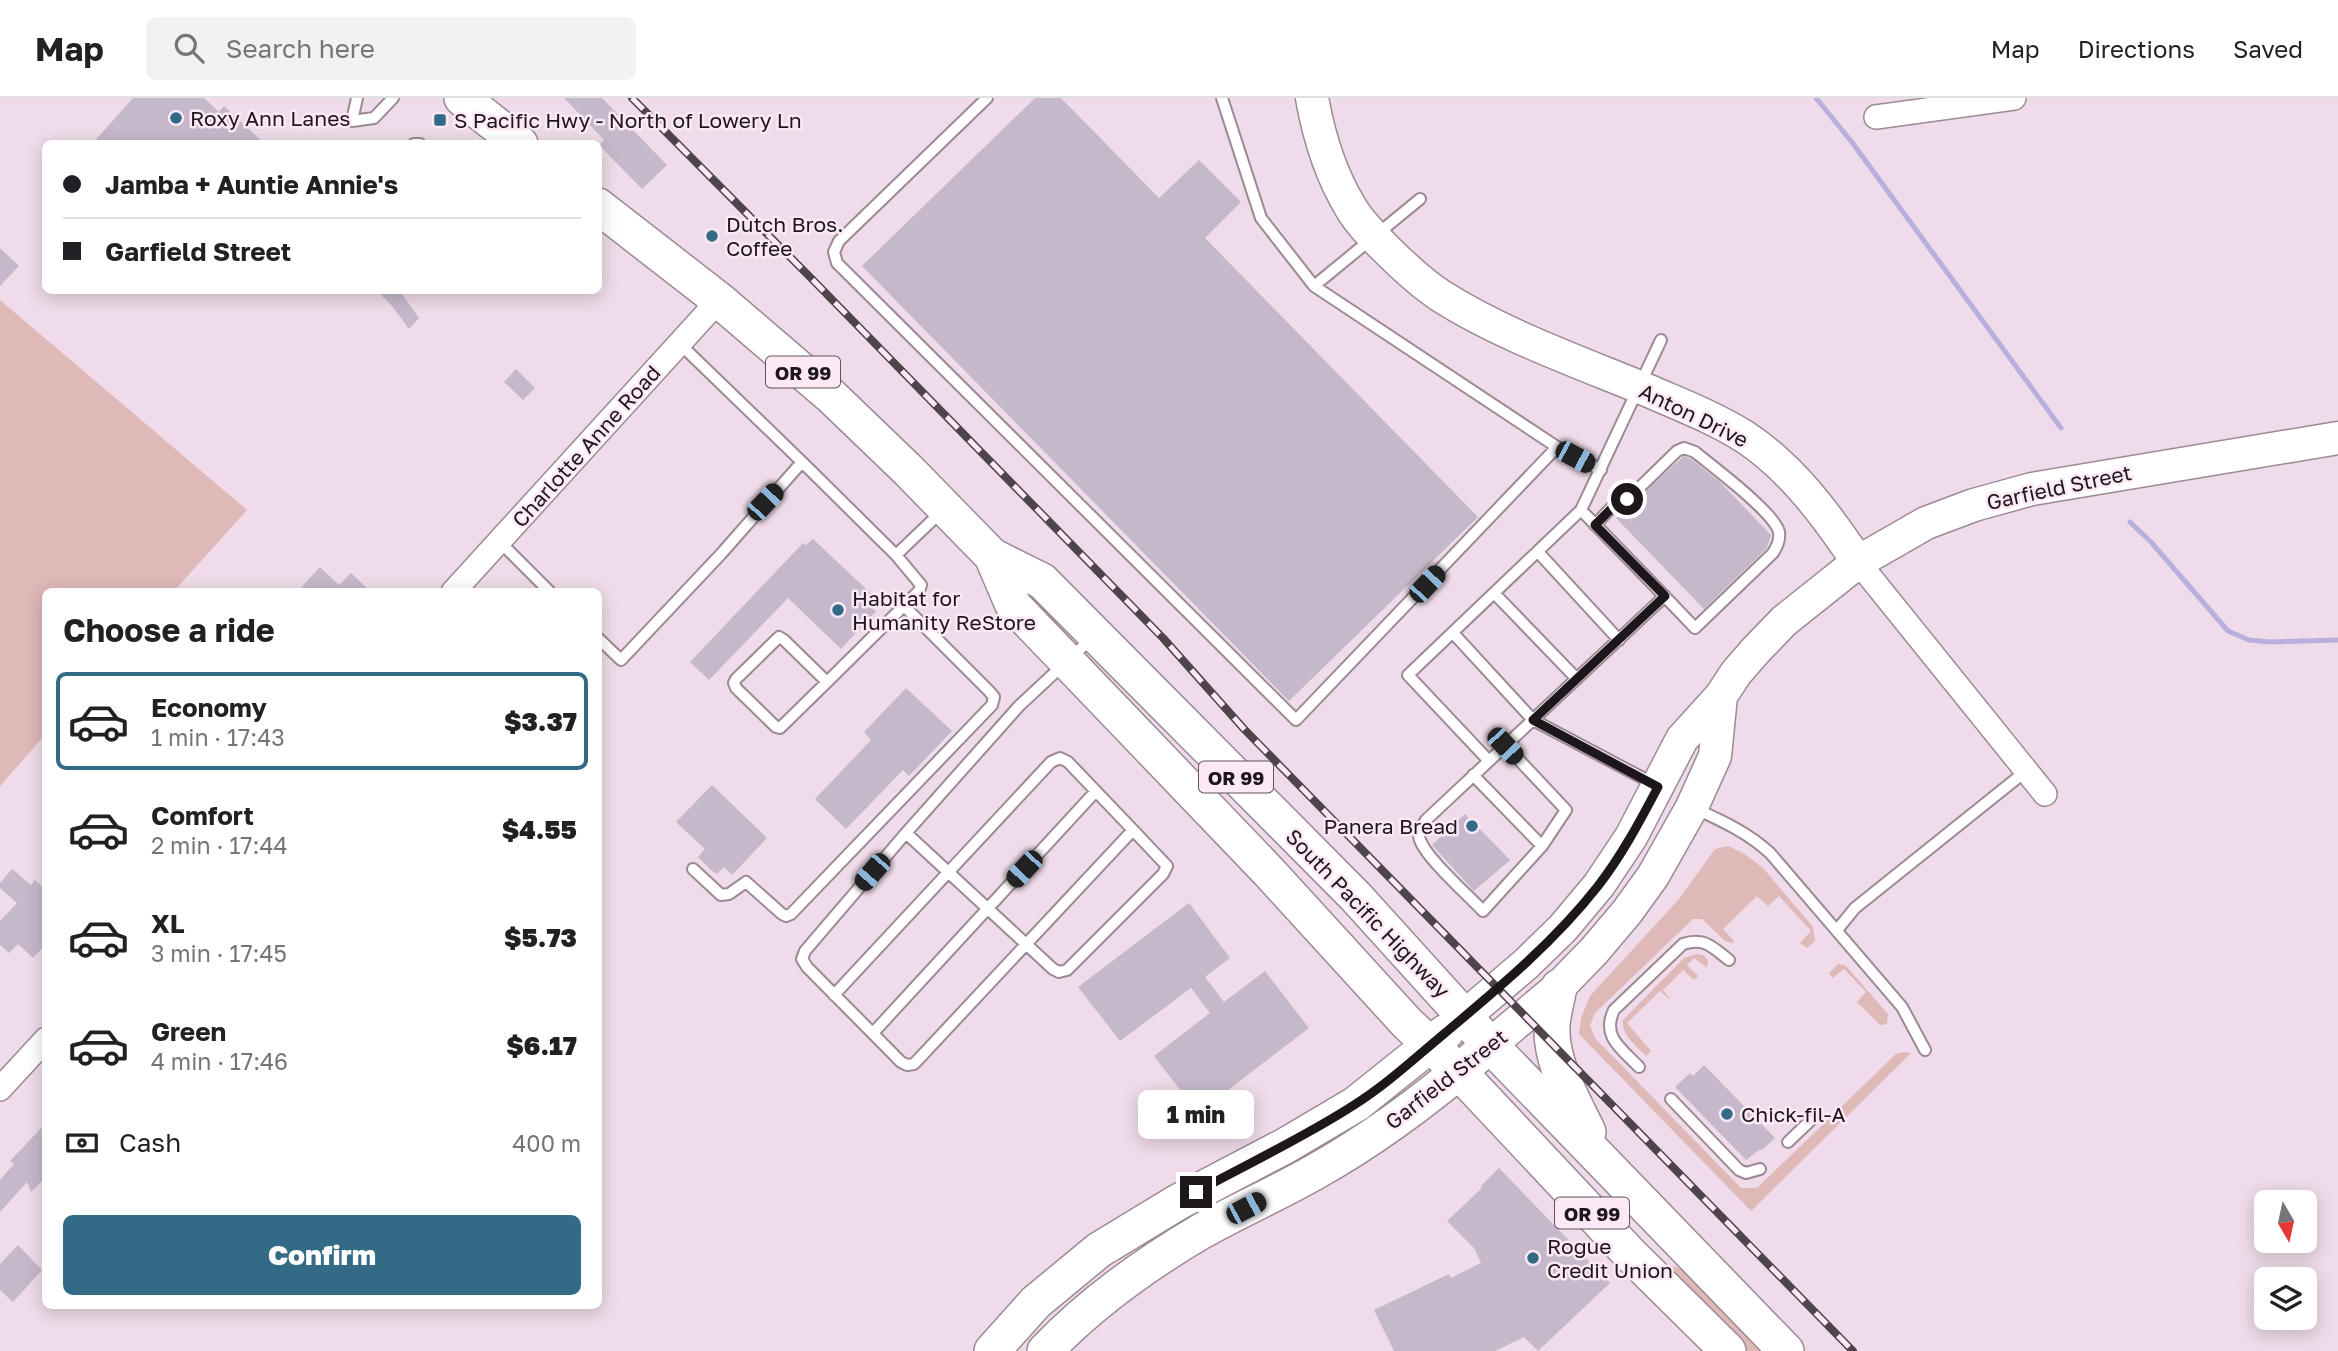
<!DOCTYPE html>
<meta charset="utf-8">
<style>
body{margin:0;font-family:"Golos Text",sans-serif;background:#f2f2f2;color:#202124;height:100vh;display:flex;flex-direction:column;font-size:26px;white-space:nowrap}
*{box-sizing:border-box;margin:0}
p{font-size:23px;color:#757577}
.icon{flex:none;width:38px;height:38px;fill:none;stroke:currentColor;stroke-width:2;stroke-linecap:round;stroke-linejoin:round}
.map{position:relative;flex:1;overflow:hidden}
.sheet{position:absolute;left:42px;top:490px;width:560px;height:721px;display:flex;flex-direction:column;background:#fff;border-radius:10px;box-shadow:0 4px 18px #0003}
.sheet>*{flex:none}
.guide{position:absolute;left:42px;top:42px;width:560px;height:154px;border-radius:10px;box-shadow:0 4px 18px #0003;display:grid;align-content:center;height:154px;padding:0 21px;background:#fff}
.needle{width:46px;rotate:171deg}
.buttons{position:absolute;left:2254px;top:1092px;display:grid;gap:14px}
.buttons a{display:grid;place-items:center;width:63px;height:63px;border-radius:10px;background:#fff;box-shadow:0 4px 18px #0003;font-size:35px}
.end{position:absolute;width:32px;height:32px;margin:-16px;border:9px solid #1d161b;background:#fff;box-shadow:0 0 0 4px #fff}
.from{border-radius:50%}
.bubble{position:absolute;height:49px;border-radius:10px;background:#fff;box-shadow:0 4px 18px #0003;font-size:23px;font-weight:800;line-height:49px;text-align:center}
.car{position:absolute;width:21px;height:42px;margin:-21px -10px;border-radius:9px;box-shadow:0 0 5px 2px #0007;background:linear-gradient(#222 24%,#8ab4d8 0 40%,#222 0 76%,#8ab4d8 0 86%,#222 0)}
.guide b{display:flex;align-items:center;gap:24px;height:66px;font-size:26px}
.guide b+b{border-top:2px solid #e0e0e0}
.guide i{width:18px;height:18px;background:#202124}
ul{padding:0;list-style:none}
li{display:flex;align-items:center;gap:21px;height:98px;margin:0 14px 10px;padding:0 7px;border:4px solid transparent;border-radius:10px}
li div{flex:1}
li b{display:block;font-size:26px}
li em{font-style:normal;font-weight:800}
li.selected{border-color:#336a85}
li>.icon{width:63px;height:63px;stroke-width:1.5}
h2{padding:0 21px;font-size:32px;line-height:84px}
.pay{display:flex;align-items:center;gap:18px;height:77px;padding:0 21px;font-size:26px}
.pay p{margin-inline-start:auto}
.primary-button{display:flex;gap:14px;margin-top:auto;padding:14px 21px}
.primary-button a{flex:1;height:80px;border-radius:10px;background:#336a85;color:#fff;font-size:28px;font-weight:800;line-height:80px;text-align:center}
header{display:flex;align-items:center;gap:42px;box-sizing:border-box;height:98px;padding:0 35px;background:#fff;border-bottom:2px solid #e0e0e0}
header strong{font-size:33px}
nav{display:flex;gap:38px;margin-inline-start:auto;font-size:24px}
.search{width:490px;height:63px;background:#f2f2f2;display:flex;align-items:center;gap:18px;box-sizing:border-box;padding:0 24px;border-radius:10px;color:#757577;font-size:26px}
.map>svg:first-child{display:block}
</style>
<header>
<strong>Map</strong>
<div class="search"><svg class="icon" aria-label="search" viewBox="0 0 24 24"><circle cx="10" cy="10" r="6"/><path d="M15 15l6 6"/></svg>Search here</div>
<nav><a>Map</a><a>Directions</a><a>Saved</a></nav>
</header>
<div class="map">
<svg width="2338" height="1253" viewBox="0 0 2338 1253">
<rect width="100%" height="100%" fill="#efdbe9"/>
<path fill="#dfb8b8" d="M0,202L247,412L174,493L46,494L45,637L0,688Z
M1728,748L1743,755L1763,770L1813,829L1815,843L1807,850L1800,845L1811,833L1779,798L1768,808L1757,798L1723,831L1734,843L1732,845L1725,843L1702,821H1693L1595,915L1590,927L1595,940L1741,1090H1757L1896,956L1903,954L1911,955L1751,1113L1579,936L1581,920L1590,898L1679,801L1715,751Z
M1696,856L1703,857L1708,862L1707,870L1694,860L1687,867L1698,878L1694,882L1683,872L1663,892L1672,903L1660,893L1627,925L1651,953L1646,958C1636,947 1621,937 1623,922L1684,860Z
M1838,866L1845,867L1888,916L1887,926L1880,927L1857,904L1866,894L1844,871L1833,880L1829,875Z
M1669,1167L1695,1176L1771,1253H1744L1665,1171Z"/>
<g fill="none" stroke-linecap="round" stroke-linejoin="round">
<path stroke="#b9afdd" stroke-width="5" d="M1816,0L1851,43L2061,330
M2130,424L2151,444L2228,533L2249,542L2270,544L2338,542"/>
</g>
<path fill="#c5b8ca" d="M133,0H204L219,14L224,8L265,46H92Z
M564,0H602L667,67L642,91L599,47L604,42Z
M1035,0H1061L1159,100L1199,62L1241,104L1205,140L1478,419L1289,603L862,168Z
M0,150L19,168L0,188Z
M376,192H399L419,220L409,231L392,208Z
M516,271L535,290L523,302L504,284Z
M1684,358L1691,361L1719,383L1771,437L1767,450L1704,511L1616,420Z
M813,441L880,504L873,511L876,513L841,551L788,500L709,582L690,564L803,445L806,447Z
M320,469L339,487L351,475L371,494H297Z
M906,590L952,633L909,678L903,672L846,731L815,701L871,642L864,634Z
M712,687L767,740L732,777L724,769L717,776L711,772L698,759L705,751L676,724Z
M1465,716L1510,762L1474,793L1432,747Z
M12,771L31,787L35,782L46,792V846L33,860L18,846L9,855L0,847V823L17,805L0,790V785Z
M1189,805L1230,860L1205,879L1224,904L1265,873L1309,930L1198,1015L1154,958L1210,915L1191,890L1120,943L1078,889Z
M1704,967L1775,1040L1762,1052L1760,1051L1746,1062L1675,989L1690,975L1693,978Z
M46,1025V1079L31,1094L27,1084L0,1114V1082L14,1066L10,1063Z
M1499,1070L1610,1185L1538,1253L1524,1239L1495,1253H1394L1374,1212L1449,1176L1451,1180L1481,1165L1474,1150L1447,1123L1482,1090L1481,1088Z
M18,1147L42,1172L13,1204L0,1192V1166Z"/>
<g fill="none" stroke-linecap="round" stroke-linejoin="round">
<defs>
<path id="lane" d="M357,0L352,23L374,20L393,0
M987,0L839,143L834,154L837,165L1296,622L1557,349L1314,188L1420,101
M1222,0L1261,120L1314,188
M414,46H420
M1557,349L1601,372
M802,364L896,457L921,487L919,493L827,584L784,542L779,539L736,581L734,585L736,590L776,629L780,630L827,584
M1581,412C1619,451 1657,490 1695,530L1773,455C1777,448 1780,443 1779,434C1774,414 1713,369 1695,354L1684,350L1677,353L1634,395L1612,409L1595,427
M499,443L550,494
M1538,454L1619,542
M896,457L941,414
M1494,495L1577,581
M1453,535L1533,622L1656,687
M598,540L621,562L721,456L802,364L680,246
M1505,647L1566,712L1542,748L1483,813C1468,797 1427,761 1420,742C1417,735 1422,729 1426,722L1665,498
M1489,663L1408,577L1581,412L1661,242
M1473,677L1542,748
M1694,710C1722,723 1747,734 1770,755L1902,909L1925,952
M906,735L1053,871L1059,874L1067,872L1163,776L1167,768L1133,732L914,966L907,967L901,964L807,869L802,861L805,853L906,735L1019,608L1093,539
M693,771L721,797L729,796L746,784L782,816L786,818L791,816L992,607L994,599L989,593L904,508
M1837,832L1855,810L2026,673
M834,897L1051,664L1060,660L1068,664L1133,732
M873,935L1096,693
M1639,969C1622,951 1601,939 1614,912L1683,846C1705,839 1712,849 1729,862
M1671,1001L1739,1072L1746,1075L1760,1071
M1788,1044L1810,1023"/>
<path id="street" d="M1876,19L2014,0
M1858,464L2045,696
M453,494L719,202
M0,991L46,941"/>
<path id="secondary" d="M1312,0C1319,39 1330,76 1351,110C1359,124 1373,138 1385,150C1402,167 1421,185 1441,198C1502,237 1582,265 1649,293C1681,307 1715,320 1745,339C1792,370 1827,418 1858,464
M1465,918L1526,866L1563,830L1599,787L1631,739L1682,641L1721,598L1736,575L1756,552L1784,523L1858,464L1926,425L1974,407L2032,391L2338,340
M1490,947L1559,889L1594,853L1627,814L1653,778L1692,709L1715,658L1721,598"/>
<path id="primary" d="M462,0L520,46
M598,108L719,202L831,298L908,372L992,458L1042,483L1356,799L1490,947L1786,1253
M992,458L1013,507L1269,774L1407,925L1459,974L1629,1155L1728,1253
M1559,889C1557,901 1553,914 1552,927C1550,964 1572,1001 1588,1034
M992,1253L1036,1204L1099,1152L1178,1104L1285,1048L1356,1006L1446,934
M1045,1253C1090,1206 1144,1167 1200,1134C1237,1113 1276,1096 1313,1075C1372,1042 1426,1002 1477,958"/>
</defs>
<use href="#lane" stroke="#9c8996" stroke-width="14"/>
<use href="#street" stroke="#9c8996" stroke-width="26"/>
<use href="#secondary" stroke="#9c8996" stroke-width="35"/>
<use href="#primary" stroke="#9c8996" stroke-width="38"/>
<use href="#lane" stroke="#fff" stroke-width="10"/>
<use href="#street" stroke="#fff" stroke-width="23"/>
<use href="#secondary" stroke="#fff" stroke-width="32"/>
<use href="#primary" stroke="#fff" stroke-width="35"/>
<defs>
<path id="rail" d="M632,0L809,178L1163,540L1244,631L1853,1253"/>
</defs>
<use href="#rail" stroke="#4e444b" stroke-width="8"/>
<use href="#rail" stroke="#fde8f6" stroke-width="5" stroke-dasharray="16" stroke-linecap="butt"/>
</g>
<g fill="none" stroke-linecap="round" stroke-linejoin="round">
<path stroke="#1d161b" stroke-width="9" d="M1196,1094C1249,1065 1303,1040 1354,1007C1386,987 1415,960 1445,935C1500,889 1554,844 1598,788C1622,757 1640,723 1658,689L1533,622L1665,498L1595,427L1612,410L1627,401"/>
</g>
<g fill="#336a85" stroke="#fde8f6" stroke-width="2.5">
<circle cx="176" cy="20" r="7"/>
<rect x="433" y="15" width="14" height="14" rx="3.5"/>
<circle cx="712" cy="138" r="7"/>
<circle cx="838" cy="512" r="7"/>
<circle cx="1472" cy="728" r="7"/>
<circle cx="1727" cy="1016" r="7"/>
<circle cx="1533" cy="1160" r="7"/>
</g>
<g text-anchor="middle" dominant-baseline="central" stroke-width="5" stroke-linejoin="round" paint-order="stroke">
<g fill="#fde8f6" stroke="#60555d" stroke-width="2">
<rect x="766" y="258.5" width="74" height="31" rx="5"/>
<rect x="1199" y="663.5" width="74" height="31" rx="5"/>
<rect x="1555" y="1099.5" width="74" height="31" rx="5"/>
</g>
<g font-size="19" font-weight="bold" fill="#1d161b">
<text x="803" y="274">OR 99</text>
<text x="1236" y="679">OR 99</text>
<text x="1592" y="1115">OR 99</text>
</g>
<g font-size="21" fill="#1d161b" stroke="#fde8f6" text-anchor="start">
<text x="190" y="20">Roxy Ann Lanes</text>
<text x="454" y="22">S Pacific Hwy - North of Lowery Ln</text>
<text x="726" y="126">Dutch Bros.<tspan x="726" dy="24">Coffee</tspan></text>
<text x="852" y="500">Habitat for<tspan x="852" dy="24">Humanity ReStore</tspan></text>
<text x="1458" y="728" text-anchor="end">Panera Bread</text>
<text x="1741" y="1016">Chick-fil-A</text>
<text x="1547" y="1148">Rogue<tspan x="1547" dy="24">Credit Union</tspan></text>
</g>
<g font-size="21" fill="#1d161b" stroke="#fde8f6">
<text transform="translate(1694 317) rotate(26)">Anton Drive</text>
<text transform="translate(586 348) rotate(-48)">Charlotte Anne Road</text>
<text transform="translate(2059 389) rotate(-12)">Garfield Street</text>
<text transform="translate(1368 815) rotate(46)">South Pacific Highway</text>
<text transform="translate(1446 981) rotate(-38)">Garfield Street</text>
</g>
</g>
</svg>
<div class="buttons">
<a><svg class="needle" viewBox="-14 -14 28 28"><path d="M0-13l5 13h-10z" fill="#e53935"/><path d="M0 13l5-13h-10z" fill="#757577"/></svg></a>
<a><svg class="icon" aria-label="layers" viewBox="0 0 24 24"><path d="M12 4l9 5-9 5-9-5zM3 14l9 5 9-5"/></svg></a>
</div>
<i class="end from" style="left:1627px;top:401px"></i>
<i class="end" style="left:1196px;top:1094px"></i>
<div class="bubble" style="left:1138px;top:992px;width:116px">1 min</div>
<i class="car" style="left:1575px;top:359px;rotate:118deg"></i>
<i class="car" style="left:765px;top:404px;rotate:43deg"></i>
<i class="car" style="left:1427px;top:486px;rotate:43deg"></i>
<i class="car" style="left:1505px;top:648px;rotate:137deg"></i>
<i class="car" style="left:1024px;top:771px;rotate:223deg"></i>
<i class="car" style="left:872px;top:774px;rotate:221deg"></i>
<i class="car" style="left:1246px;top:1110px;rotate:62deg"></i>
<div class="guide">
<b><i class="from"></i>Jamba + Auntie Annie's</b>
<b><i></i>Garfield Street</b>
</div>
<section class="sheet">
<h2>Choose a ride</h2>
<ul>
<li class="selected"><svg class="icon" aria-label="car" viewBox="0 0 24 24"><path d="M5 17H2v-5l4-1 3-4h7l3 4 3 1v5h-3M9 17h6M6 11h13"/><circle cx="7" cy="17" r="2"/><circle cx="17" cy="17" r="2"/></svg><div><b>Economy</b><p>1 min · 17:43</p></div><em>$3.37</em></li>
<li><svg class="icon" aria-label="car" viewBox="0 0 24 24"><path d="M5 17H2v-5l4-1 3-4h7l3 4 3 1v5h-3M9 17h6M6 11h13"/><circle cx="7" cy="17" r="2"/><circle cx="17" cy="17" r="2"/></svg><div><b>Comfort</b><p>2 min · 17:44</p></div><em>$4.55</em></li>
<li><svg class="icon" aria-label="car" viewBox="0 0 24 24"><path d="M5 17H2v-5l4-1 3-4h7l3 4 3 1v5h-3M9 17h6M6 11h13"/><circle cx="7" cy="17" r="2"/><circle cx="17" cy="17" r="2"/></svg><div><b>XL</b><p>3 min · 17:45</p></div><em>$5.73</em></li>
<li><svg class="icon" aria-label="car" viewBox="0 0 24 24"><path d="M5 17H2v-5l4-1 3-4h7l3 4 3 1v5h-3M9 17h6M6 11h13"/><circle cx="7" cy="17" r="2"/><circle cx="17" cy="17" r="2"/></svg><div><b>Green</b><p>4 min · 17:46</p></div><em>$6.17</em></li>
</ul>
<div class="pay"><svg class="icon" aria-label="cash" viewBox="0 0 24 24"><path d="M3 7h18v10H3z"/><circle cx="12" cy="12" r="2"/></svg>Cash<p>400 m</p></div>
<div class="primary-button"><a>Confirm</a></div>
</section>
</div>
